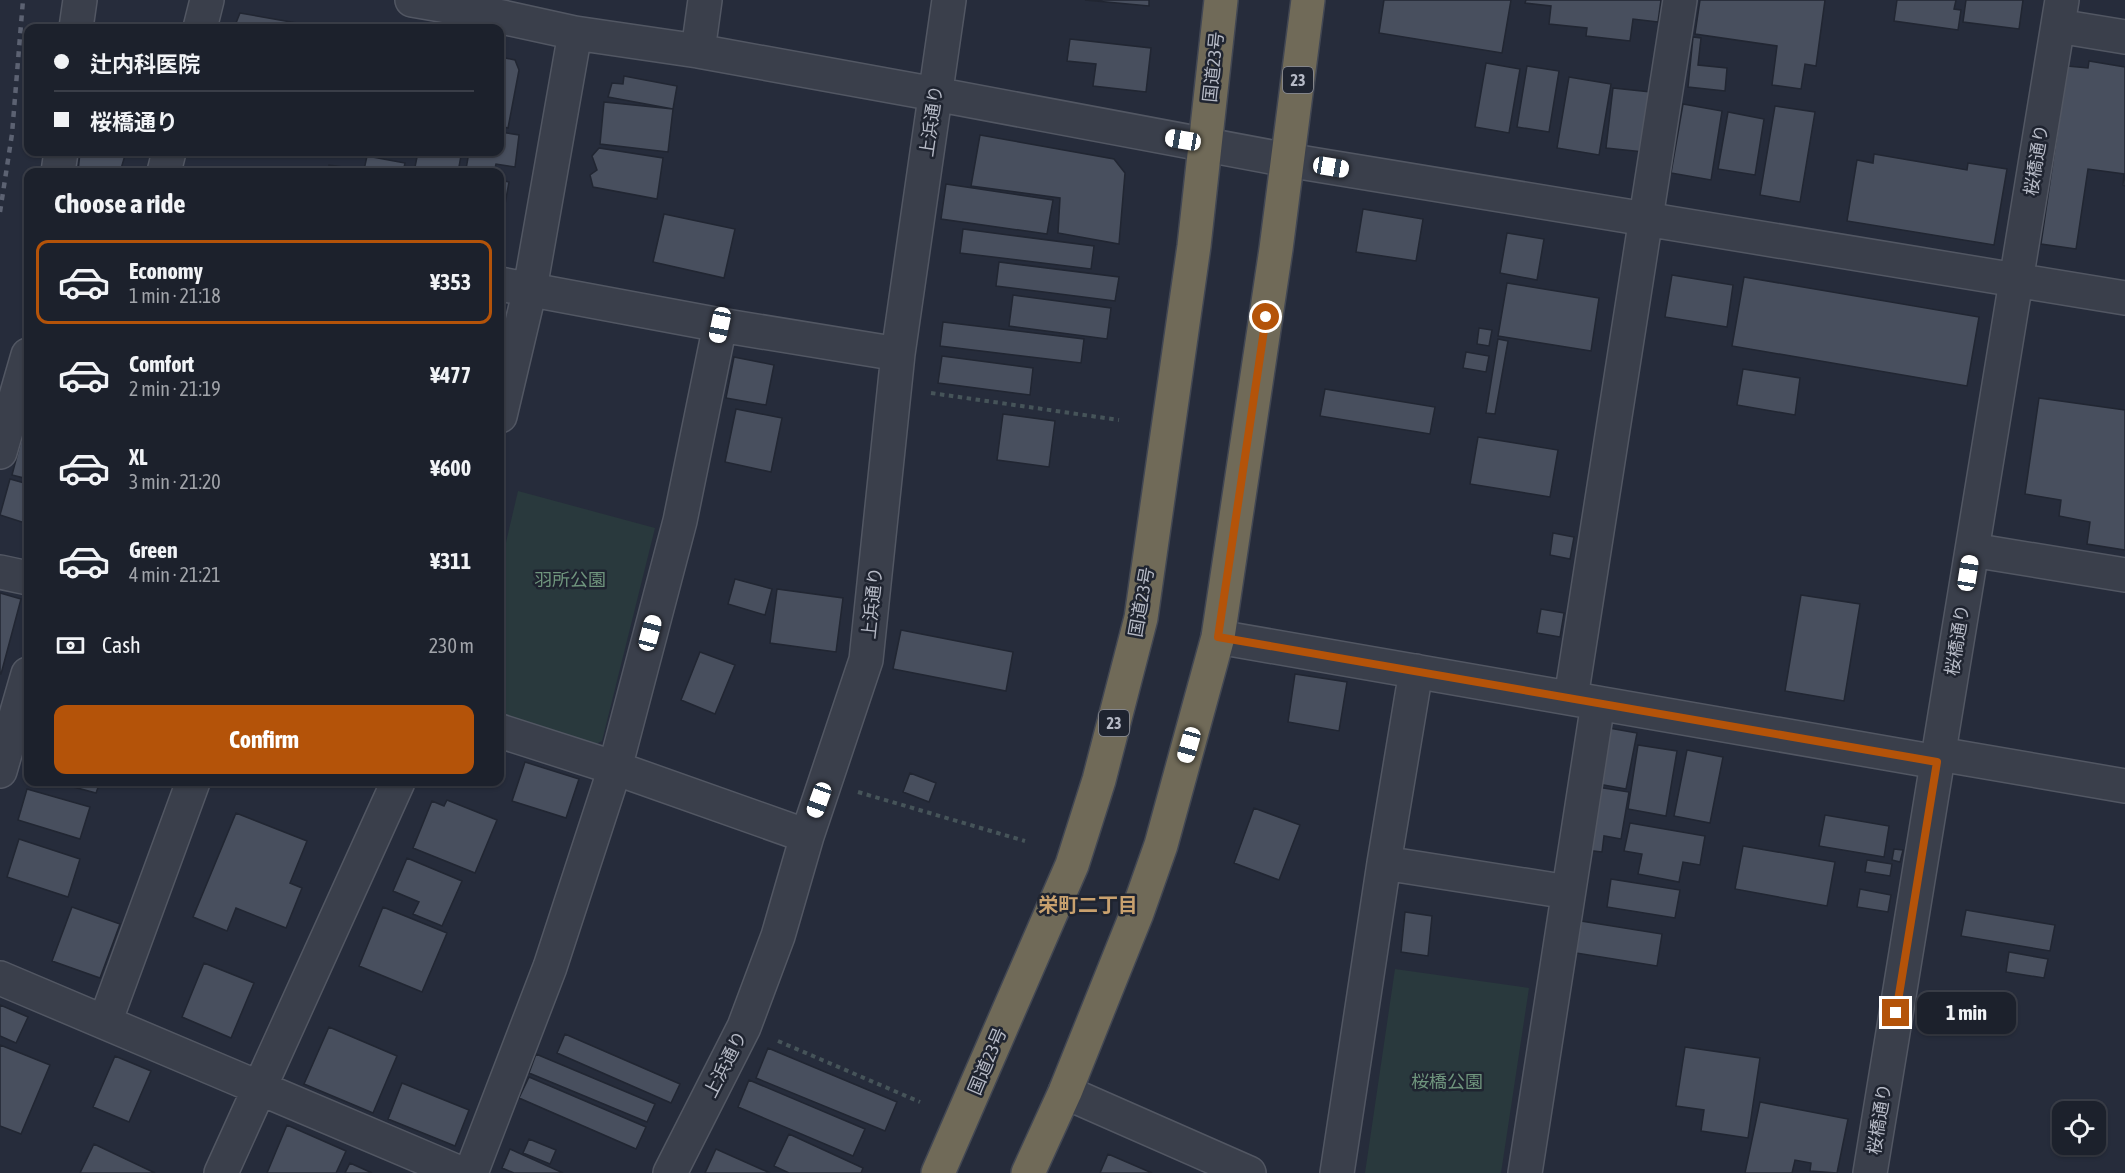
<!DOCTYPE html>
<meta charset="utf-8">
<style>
body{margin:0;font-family:"Asap Condensed","Noto Sans JP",sans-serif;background:#252934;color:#f1f3f6;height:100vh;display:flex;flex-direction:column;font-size:22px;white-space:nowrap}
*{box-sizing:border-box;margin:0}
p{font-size:20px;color:#a0a3a9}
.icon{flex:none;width:33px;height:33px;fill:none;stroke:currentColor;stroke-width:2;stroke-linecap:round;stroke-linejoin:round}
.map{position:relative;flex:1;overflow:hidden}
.drawer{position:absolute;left:24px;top:168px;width:480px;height:618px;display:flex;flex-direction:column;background:#1c212c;border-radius:12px;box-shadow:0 2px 4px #0004,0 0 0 2px #3a3e48}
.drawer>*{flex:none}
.guide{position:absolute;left:24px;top:24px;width:480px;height:132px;border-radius:12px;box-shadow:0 2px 4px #0004,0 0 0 2px #3a3e48;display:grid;align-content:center;height:132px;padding:0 30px;background:#1c212c}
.controls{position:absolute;left:2052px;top:1101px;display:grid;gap:12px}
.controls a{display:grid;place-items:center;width:54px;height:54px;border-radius:12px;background:#1c212c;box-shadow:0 2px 4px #0004,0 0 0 2px #3a3e48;font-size:30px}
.end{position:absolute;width:27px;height:27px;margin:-14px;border:8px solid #b45309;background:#fff;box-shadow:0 0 0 3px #fff}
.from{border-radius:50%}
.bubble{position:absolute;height:42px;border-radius:12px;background:#1c212c;box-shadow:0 2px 4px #0004,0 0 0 2px #3a3e48;font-size:20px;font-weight:700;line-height:42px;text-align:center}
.car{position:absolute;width:18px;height:36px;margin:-18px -9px;border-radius:8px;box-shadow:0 0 4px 2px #0007;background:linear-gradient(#fff 24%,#345 0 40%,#fff 0 76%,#345 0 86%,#fff 0)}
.guide b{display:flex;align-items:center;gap:21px;height:57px;font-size:22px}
.guide b+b{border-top:2px solid #3a3e48}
.guide i{width:15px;height:15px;background:#f1f3f6}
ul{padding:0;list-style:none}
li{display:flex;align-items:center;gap:18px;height:84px;margin:0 12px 9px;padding:0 18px;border:3px solid transparent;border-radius:12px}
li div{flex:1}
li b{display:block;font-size:22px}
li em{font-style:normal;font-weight:700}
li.current{border-color:#b45309}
li>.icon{width:54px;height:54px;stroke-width:1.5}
h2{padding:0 30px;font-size:27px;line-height:72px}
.pay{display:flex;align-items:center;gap:15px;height:66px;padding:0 30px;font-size:22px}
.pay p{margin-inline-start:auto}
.cta{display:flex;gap:12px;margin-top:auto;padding:12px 30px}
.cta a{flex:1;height:69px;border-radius:12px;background:#b45309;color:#fff;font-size:24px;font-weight:700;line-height:69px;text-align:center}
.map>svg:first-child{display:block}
</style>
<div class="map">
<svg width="2125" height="1173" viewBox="0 0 2125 1173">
<rect width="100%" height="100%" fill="#262c3b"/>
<path fill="#29393d" d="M518,491L655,528L602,741L586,749L500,720V568Z
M1395,969L1529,988L1501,1173H1365Z"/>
<path fill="#484f5e" stroke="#212632" stroke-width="1.5" d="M1085,0H1149V6Z
M1384,0H1511L1502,53L1379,33Z
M1526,0H1661L1658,22L1633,19L1630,41L1586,36L1587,28L1549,24L1551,6L1525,3Z
M1700,0H1825L1816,66L1805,64L1801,89L1772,85L1777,46L1695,34Z
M1897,0H1956L1954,9L1961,10L1958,30L1894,21Z
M1966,0H2023L2019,29L1963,22Z
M240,13L325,28H223L224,25L234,28Z
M1693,37L1701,38L1698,65L1727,68L1725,91L1688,87Z
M1070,39L1151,48L1146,92L1093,86L1096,64L1067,61Z
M500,57L515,60L519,70L508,128L500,126Z
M2089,61L2125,67V186L2123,185L2124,174L2088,169L2076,249L2041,244L2067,66L2088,68Z
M1486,63L1520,69L1509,133L1475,127Z
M1527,66L1559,71L1549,132L1517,127Z
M624,76L677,86L673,109L608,97L612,83L623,84Z
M1569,77L1611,84L1599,155L1557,148Z
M1613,88L1651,92L1644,152L1606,148Z
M604,102L673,109L668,152L600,144Z
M1683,104L1722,111L1711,180L1671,173Z
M1775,106L1815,112L1800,202L1760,195Z
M1728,112L1764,119L1755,175L1718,169Z
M500,132L519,135L515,167L496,164L494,172L466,169L469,152H500Z
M980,135L1114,159L1125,173L1119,244L1058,233L1060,198L971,186Z
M599,148L663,158L657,199L593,187L590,175L597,170L592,156Z
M80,152H126L120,172H78Z
M418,152H434L461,156L458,172H414Z
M1874,154L1967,170L1968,163L2007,169L1994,245L1847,221L1857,160L1873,163Z
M367,156L405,163L403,172H328L329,165L364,170Z
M500,180L509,182L500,232Z
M946,184L1053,200L1047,234L941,219Z
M1363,209L1423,219L1416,261L1356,252Z
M664,214L735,229L724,278L653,262Z
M963,229L1094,246L1091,269L960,253Z
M1507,233L1544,239L1537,280L1500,273Z
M999,262L1119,277L1115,301L996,286Z
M1672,275L1733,285L1727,327L1665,317Z
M1744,277L1979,317L1967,386L1732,346Z
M1507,283L1599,298L1591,351L1498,336Z
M1013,295L1111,308L1107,339L1009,326Z
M943,322L1084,339L1081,363L940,346Z
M1479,328L1492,330L1489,346L1477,344Z
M1498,339L1508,341L1495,414L1486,413Z
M1466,352L1489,356L1486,372L1463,368Z
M942,356L1033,368L1030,395L938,383Z
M734,357L774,365L766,405L726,398Z
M1743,369L1800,378L1795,415L1737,405Z
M1325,389L1435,407L1430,434L1320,416Z
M2039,398L2125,410V550L2087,544L2090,522L2059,516L2061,500L2025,494Z
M736,409L782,418L771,472L725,462Z
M1003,414L1055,421L1049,467L997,460Z
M24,429L28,430V479L12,475Z
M1478,437L1558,450L1550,497L1470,484Z
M10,479L28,484V524L0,515Z
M1553,533L1574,537L1570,559L1550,555Z
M735,579L772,589L765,615L728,604Z
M777,589L843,598L836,652L770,643Z
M0,593L21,599L1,674H0Z
M1801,595L1860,604L1844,701L1785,691Z
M1541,609L1564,613L1560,637L1537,633Z
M901,630L1013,652L1006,691L893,669Z
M700,652L735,665L715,714L681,700Z
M1295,674L1347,682L1339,731L1288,722Z
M1609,728L1637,733L1626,789L1598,784Z
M1638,745L1677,751L1666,816L1628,809Z
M1687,750L1723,757L1710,823L1674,816Z
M525,762L579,779L566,818L512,801Z
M910,773L936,783L929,802L903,792Z
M55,782H100L96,793Z
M1597,787L1629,792L1621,839L1604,836L1602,852L1585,850Z
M27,789L90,807L80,839L18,820Z
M447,800L497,820L475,873L413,848L432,801L444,806Z
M1254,808L1300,825L1279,880L1234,863Z
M236,813L307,841L290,883L302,888L286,928L236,908L227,931L193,917Z
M1825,815L1889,826L1884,857L1819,846Z
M1630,823L1705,836L1700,865L1683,862L1679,882L1638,874L1642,854L1624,851Z
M19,839L80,859L68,897L7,877Z
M1743,846L1835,862L1827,906L1735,889Z
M1894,849L1903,850L1900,862L1892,860Z
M407,858L462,881L442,926L413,914L419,902L393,891Z
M1867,860L1892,864L1890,876L1865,872Z
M1611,879L1680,890L1675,918L1607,907Z
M1860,889L1891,895L1888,912L1857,907Z
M72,907L120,924L100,978L52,961Z
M383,907L447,933L422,992L359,966Z
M1966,910L2055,925L2050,951L1961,936Z
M1405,912L1432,916L1428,956L1401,952Z
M1581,921L1662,934L1657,966L1576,953Z
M2009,952L2048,959L2044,978L2006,972Z
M204,963L254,983L231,1038L182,1017Z
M0,1005L28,1017L16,1043L0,1036Z
M329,1027L397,1056L373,1113L304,1084Z
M565,1034L680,1084L671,1103L557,1053Z
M0,1045L50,1065L21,1134L0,1126Z
M1685,1047L1760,1058L1748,1138L1701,1131L1704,1110L1676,1106Z
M768,1048L897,1102L885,1131L756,1078Z
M536,1054L655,1104L647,1122L529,1073Z
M115,1056L151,1071L129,1122L93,1107Z
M529,1077L646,1127L636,1149L519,1098Z
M749,1080L865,1129L853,1156L738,1107Z
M402,1083L469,1110L455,1146L388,1119Z
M1760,1102L1848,1119L1837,1173L1810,1171L1811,1163L1795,1160L1792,1173H1745Z
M287,1125L346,1151L336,1173H267Z
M789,1134L863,1168L861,1173H789L774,1166Z
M529,1139L556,1150L550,1164L523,1153Z
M94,1144L155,1173H80Z
M510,1149L563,1173H514L502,1168Z
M716,1149L770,1173H705Z
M1108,1154L1152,1173H1100Z
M350,1163L372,1173H345Z"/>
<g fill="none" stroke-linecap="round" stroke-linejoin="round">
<defs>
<path id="minor" d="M412,0L470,10L575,33L698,51L935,94L1287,160L2125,298
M2058,26L2125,37
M76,28L80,0
M200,28L207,0
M698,51L705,0
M58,172L61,152
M164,172L169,152
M500,284L720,325L898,354
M500,416L530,289L575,33
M0,452L28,355
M1972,550L2125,575
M0,572L28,578
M1218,637L1937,762
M1571,698L1680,0
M500,731L615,768L807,836
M1939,754L2125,786
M0,771L28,674
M1384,863L1568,892
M0,978L460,1173
M105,1022L193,782
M1065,1092L1249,1173
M221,1173L398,782
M471,1173L550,967L615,768L680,521L720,325
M670,1173L744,1027L778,936L807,836L866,660L898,354L949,0
M1337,1173L1384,863L1416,671
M1525,1173L1598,703
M1870,1173L2062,0"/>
<path id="highway" d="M938,1173L1072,865L1099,780L1141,618L1194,246L1221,0
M1028,1173L1065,1092L1137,913L1161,845L1218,637L1276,249L1308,0"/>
</defs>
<use href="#minor" stroke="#525763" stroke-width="36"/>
<use href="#highway" stroke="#424753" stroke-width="36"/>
<path stroke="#465459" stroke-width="4" stroke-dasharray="4.5 4.5" stroke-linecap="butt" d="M931,393L1119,420
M858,792L1025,841
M778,1041L920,1102"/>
<use href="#minor" stroke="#3a3f4b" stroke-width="33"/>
<use href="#highway" stroke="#706a58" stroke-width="33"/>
<path stroke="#5c6272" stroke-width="4.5" stroke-dasharray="6 6" stroke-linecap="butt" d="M0,212L12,134L23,0"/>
</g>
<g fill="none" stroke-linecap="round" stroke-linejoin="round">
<path stroke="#b45309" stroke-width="8" d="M1266,317L1218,637L1937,762L1896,1013"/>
</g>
<g text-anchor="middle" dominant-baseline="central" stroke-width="5" stroke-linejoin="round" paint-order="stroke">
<g fill="#1f2430" stroke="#898d99" stroke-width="1.5">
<rect x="1283" y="67" width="30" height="26" rx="4.5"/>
<rect x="1099" y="710" width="30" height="26" rx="4.5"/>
</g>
<g font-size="16" font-weight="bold" fill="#b6bac6">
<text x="1298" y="80">23</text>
<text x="1114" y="723">23</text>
</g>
<g font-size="18" fill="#b6bac6" stroke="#1f2430">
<text transform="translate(1213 67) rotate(-84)">国道23号</text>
<text transform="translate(931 121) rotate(-82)">上浜通り</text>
<text transform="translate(2036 160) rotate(-81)">桜橋通り</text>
<text transform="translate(1141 602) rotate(-80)">国道23号</text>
<text transform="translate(872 603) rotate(-84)">上浜通り</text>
<text transform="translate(1957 640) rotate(-81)">桜橋通り</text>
<text transform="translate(987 1061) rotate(-67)">国道23号</text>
<text transform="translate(725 1064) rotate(-63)">上浜通り</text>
<text transform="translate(1879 1119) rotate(-81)">桜橋通り</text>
</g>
<g font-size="18" fill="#6f957d" stroke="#1f2430">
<text x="570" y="579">羽所公園</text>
<text x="1447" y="1081">桜橋公園</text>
</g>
<g font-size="20" font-weight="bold" fill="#c9a16e" stroke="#1f2430">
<text x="1088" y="904">栄町二丁目</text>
</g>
</g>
</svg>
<div class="controls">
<a><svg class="icon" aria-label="locate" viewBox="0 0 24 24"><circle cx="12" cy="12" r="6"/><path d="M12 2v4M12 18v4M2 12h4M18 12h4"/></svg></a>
</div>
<i class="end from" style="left:1266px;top:317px"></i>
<i class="end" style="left:1896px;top:1013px"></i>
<div class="bubble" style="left:1917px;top:992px;width:99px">1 min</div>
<i class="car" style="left:1183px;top:140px;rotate:280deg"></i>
<i class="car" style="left:1331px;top:167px;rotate:99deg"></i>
<i class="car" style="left:720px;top:325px;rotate:192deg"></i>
<i class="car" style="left:1968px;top:573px;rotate:9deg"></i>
<i class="car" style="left:650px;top:633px;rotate:15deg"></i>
<i class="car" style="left:1189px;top:745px;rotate:196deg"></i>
<i class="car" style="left:819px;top:800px;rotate:200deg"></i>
<div class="guide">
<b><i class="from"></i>辻内科医院</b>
<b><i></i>桜橋通り</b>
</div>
<section class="drawer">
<h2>Choose a ride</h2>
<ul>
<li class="current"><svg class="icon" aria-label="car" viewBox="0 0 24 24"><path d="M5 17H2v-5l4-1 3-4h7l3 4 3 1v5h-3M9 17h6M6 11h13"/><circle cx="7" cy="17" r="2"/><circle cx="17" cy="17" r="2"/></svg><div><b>Economy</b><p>1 min · 21:18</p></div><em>¥353</em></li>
<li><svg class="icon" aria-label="car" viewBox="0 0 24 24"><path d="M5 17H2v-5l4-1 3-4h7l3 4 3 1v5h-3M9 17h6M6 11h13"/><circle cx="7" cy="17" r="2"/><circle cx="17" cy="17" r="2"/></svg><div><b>Comfort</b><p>2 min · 21:19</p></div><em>¥477</em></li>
<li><svg class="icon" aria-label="car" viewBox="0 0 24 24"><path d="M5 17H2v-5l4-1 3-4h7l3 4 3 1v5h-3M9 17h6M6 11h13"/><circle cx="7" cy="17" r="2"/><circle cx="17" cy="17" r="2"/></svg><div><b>XL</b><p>3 min · 21:20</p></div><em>¥600</em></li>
<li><svg class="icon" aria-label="car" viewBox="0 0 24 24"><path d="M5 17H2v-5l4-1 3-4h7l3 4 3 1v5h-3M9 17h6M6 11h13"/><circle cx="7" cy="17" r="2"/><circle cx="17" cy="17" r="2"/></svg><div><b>Green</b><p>4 min · 21:21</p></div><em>¥311</em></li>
</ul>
<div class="pay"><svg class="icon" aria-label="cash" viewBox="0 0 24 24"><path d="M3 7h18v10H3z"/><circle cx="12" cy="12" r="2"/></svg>Cash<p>230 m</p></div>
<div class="cta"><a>Confirm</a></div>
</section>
</div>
